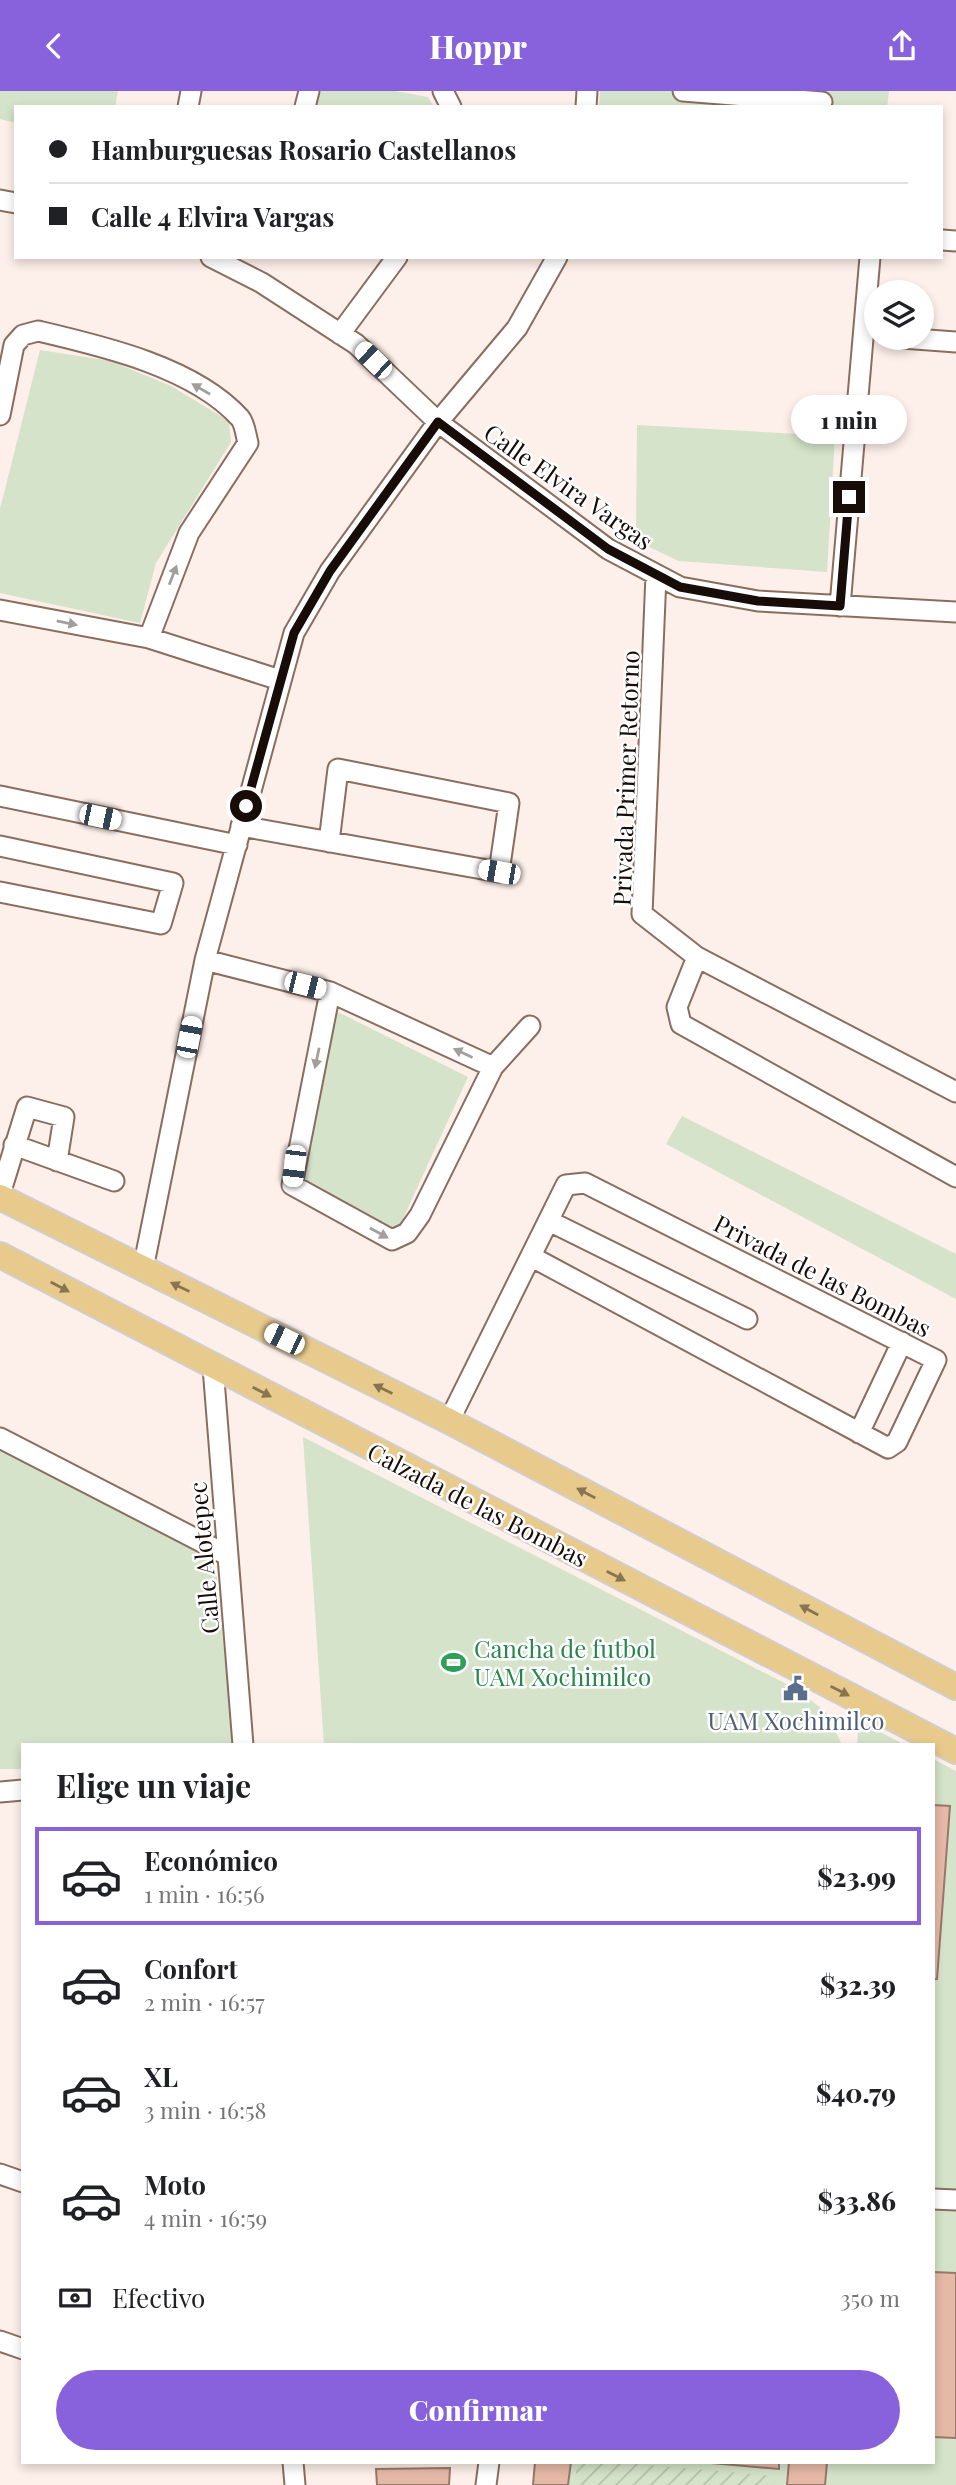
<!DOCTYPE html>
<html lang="es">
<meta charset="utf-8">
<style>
body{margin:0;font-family:"Playfair Display",serif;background:#f6f6f6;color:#202124;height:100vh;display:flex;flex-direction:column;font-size:26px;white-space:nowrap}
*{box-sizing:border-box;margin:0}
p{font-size:23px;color:#757577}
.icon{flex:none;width:38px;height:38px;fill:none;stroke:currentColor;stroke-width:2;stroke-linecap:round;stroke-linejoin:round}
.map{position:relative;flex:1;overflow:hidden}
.side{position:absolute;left:21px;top:1652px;width:914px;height:721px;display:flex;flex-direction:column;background:#fff;border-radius:0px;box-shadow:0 4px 10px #0003}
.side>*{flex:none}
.guide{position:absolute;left:14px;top:14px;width:929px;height:154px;border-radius:0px;box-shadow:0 4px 10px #0003;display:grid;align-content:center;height:154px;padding:0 35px;background:#fff}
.controls{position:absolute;left:864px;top:189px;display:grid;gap:14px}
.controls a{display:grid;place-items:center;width:70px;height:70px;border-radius:50%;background:#fff;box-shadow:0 4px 10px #0003;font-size:35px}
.end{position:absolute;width:32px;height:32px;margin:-16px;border:9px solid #170c08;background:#fff;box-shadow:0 0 0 4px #fff}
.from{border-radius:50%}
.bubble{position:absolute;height:49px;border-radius:24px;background:#fff;box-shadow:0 4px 10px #0003;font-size:23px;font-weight:800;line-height:49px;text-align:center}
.car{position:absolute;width:21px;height:42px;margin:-21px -10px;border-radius:9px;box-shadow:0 0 5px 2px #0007;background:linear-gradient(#fff 24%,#345 0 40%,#fff 0 76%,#345 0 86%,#fff 0)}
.guide b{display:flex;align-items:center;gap:24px;height:66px;font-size:26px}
.guide b+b{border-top:2px solid #e0e0e0}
.guide i{width:18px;height:18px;background:#202124}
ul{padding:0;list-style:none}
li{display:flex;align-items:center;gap:21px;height:98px;margin:0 14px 10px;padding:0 21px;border:4px solid transparent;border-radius:0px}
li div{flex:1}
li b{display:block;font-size:26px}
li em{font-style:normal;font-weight:800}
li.on{border-color:#8862dc}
li>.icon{width:63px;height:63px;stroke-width:1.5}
h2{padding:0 35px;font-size:32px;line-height:84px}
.pay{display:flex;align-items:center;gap:18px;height:77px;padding:0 35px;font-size:26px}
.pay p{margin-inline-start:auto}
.cta{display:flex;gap:14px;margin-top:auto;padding:14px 35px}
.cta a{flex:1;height:80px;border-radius:42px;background:#8862dc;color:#fff;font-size:28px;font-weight:800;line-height:80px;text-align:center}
header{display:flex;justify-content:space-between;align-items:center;height:91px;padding:0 35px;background:#8862dc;color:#fff;font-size:32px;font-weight:800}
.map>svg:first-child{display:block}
</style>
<header><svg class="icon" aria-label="back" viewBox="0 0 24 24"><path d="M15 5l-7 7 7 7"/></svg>Hoppr<svg class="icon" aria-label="share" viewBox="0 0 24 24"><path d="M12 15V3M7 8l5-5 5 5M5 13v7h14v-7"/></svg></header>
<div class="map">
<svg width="956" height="2394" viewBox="0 0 956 2394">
<defs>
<pattern id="garden-furrows" width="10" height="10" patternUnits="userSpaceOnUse" patternTransform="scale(1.75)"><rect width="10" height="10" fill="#d4e3c9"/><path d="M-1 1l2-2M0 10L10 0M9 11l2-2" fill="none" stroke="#b5c2ab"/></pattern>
</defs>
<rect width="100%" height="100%" fill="#fdefe9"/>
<path fill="#d4e3c9" d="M0,0H118L115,16H16V32L0,28Z
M321,0H395L428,6L434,16H316Z
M600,0H889L887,16H599Z
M40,259L111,270L171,295L229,330L231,351L156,472L140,532L0,502V418Z
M637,334L835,345L827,481L679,470L636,450Z
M336,920L468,986L395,1145L297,1092Z
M682,1025L956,1163V1208L666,1053Z
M303,1346L796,1598L826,1621L842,1654H324Z
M0,1357L215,1467L233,1654H23V1678H0Z
M859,1630L905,1654H857Z
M933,1668L956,1680V2394H568L571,2371H933Z"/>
<path fill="url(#garden-furrows)" d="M577,2371H615L774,2385L773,2394H575Z"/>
<path fill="#e6b9a6" stroke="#98786b" stroke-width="2" d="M933,1714L950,1715L937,1888H933Z
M933,2181L956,2182V2347L933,2346Z
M535,2371H571L568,2394H533Z
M700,2371H779V2378Z
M789,2371H827L825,2394H787Z
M450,2377L449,2394H377L376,2378Z"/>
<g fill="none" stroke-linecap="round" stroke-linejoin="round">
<defs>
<path id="minor" d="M443,0L451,16
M683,0L822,11
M188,16L191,0
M305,16L309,0
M586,16L587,0
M0,109L16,112
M942,149L956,150
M211,166L262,192L356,253L438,331L608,458L680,496L758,510L956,521
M340,243L397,166
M902,247L956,251
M0,324L14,254L23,244L38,240C102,255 194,276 240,327C245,333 246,345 248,352L189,442L149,547
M656,484L642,823L697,866L956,1001
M840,515L870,166
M0,519L149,547L280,589
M0,705L237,754
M241,735L499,781L509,712L338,678L329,751
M0,755L173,792L161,833L0,801
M697,866L677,916L681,933L956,1086
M205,869L330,901L493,976L420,1124L407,1142L392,1149L292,1094L330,901
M493,976L530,935
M14,1054L114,1090
M0,1103L27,1016L64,1026L57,1070
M549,1130L747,1228
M143,1178L205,869L294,542L330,480L438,331L517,237L557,166
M213,1276L243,1654
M449,1330L566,1094L585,1092L936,1269L897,1351L888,1357L532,1166
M859,1342L902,1251
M0,1347L227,1464
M0,1701L23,1699
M0,2083L23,2091
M933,2108L956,2109
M0,2250L23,2258
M293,2371L295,2394
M486,2394L489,2371"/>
<path id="major" d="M0,1106L449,1330L956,1596
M0,1164L956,1660"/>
</defs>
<use href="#minor" stroke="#8b6d60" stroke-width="23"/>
<use href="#major" stroke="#d1cece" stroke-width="28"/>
<use href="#minor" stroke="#fff" stroke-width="19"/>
<use href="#major" stroke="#e7ca8c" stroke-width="24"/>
</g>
<defs><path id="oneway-solid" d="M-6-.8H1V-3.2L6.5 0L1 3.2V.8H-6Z" transform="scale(1.75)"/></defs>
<g fill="#a29e9c">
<use href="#oneway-solid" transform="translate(201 298) rotate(-150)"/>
<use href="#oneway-solid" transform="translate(173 484) rotate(-69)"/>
<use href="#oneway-solid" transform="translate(67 532) rotate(11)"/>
<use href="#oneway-solid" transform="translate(463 962) rotate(-155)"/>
<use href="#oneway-solid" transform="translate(317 967) rotate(102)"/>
<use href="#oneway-solid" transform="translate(379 1142) rotate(29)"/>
</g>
<g fill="#897451">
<use href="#oneway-solid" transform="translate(60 1196) rotate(28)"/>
<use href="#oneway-solid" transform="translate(180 1196) rotate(-154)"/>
<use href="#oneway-solid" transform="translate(383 1298) rotate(-154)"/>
<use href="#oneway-solid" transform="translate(262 1301) rotate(27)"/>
<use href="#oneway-solid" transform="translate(586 1402) rotate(-152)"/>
<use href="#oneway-solid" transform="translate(616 1485) rotate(27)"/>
<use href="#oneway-solid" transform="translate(809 1519) rotate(-152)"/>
<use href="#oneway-solid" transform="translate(840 1600) rotate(27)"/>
</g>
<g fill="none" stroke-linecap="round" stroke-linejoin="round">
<path stroke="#170c08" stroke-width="9" d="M246,715L294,542L330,480L438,331L608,458L680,496L758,510L840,515L849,406"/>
</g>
<defs>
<symbol id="stadium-bare" viewBox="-9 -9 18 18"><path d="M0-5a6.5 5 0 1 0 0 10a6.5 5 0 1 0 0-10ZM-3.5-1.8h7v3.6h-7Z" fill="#2e9e5b" stroke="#fff" stroke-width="2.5" paint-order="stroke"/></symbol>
<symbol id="civic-bare" viewBox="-9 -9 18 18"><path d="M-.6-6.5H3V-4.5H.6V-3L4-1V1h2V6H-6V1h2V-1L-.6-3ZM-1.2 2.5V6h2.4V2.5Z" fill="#5c6f8a" stroke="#fff" stroke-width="2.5" paint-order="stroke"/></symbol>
</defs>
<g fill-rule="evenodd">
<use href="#stadium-bare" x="436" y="1554" width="35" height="35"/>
<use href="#civic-bare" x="778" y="1580" width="35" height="35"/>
</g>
<g text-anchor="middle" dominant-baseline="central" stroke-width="5" stroke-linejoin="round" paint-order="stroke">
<g font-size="24" fill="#170c08" stroke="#fff">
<text transform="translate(569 395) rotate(35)">Calle Elvira Vargas</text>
<text transform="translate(625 687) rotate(-88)">Privada Primer Retorno</text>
<text transform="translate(823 1184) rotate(27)">Privada de las Bombas</text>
<text transform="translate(478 1413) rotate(27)">Calzada de las Bombas</text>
<text transform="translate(203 1467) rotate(-95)">Calle Alotepec</text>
</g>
<g font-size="24" fill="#27864d" stroke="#fff" text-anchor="start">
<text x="474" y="1557">Cancha de futbol<tspan x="474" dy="28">UAM Xochimilco</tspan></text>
</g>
<g font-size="24" fill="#4e5e75" stroke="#fff">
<text x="796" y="1629">UAM Xochimilco</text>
</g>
</g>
</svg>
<div class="controls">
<a><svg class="icon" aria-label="layers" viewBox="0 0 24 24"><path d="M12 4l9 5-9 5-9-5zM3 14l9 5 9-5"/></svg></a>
</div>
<i class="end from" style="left:246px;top:715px"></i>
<i class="end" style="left:849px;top:406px"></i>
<div class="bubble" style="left:791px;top:304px;width:116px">1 min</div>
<i class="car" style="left:373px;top:269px;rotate:314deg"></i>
<i class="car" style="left:100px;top:726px;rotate:102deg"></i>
<i class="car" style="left:499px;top:781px;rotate:280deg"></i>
<i class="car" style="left:305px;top:894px;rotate:104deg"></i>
<i class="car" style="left:189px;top:946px;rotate:11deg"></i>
<i class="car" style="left:294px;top:1075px;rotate:187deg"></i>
<i class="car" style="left:284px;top:1248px;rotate:296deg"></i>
<div class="guide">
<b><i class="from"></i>Hamburguesas Rosario Castellanos</b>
<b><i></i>Calle 4 Elvira Vargas</b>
</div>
<section class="side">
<h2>Elige un viaje</h2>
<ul>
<li class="on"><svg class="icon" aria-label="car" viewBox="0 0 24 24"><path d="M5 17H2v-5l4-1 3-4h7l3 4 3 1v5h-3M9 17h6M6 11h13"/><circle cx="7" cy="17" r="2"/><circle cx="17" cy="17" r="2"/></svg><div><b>Económico</b><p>1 min · 16:56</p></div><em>$23.99</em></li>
<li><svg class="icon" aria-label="car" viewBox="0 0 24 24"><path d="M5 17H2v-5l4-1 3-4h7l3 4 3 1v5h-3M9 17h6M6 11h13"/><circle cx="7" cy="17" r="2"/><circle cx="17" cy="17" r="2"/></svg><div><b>Confort</b><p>2 min · 16:57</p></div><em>$32.39</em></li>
<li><svg class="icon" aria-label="car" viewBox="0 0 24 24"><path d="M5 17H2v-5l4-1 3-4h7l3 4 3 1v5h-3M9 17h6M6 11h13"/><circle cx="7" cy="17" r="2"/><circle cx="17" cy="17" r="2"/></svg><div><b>XL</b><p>3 min · 16:58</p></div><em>$40.79</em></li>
<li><svg class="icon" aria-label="car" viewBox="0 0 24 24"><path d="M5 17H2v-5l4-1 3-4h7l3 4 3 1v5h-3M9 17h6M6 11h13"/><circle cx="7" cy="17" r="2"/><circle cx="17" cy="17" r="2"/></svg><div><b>Moto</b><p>4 min · 16:59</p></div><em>$33.86</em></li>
</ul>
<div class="pay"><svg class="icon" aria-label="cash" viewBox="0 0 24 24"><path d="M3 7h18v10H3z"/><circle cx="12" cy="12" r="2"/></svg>Efectivo<p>350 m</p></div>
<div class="cta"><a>Confirmar</a></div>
</section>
</div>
